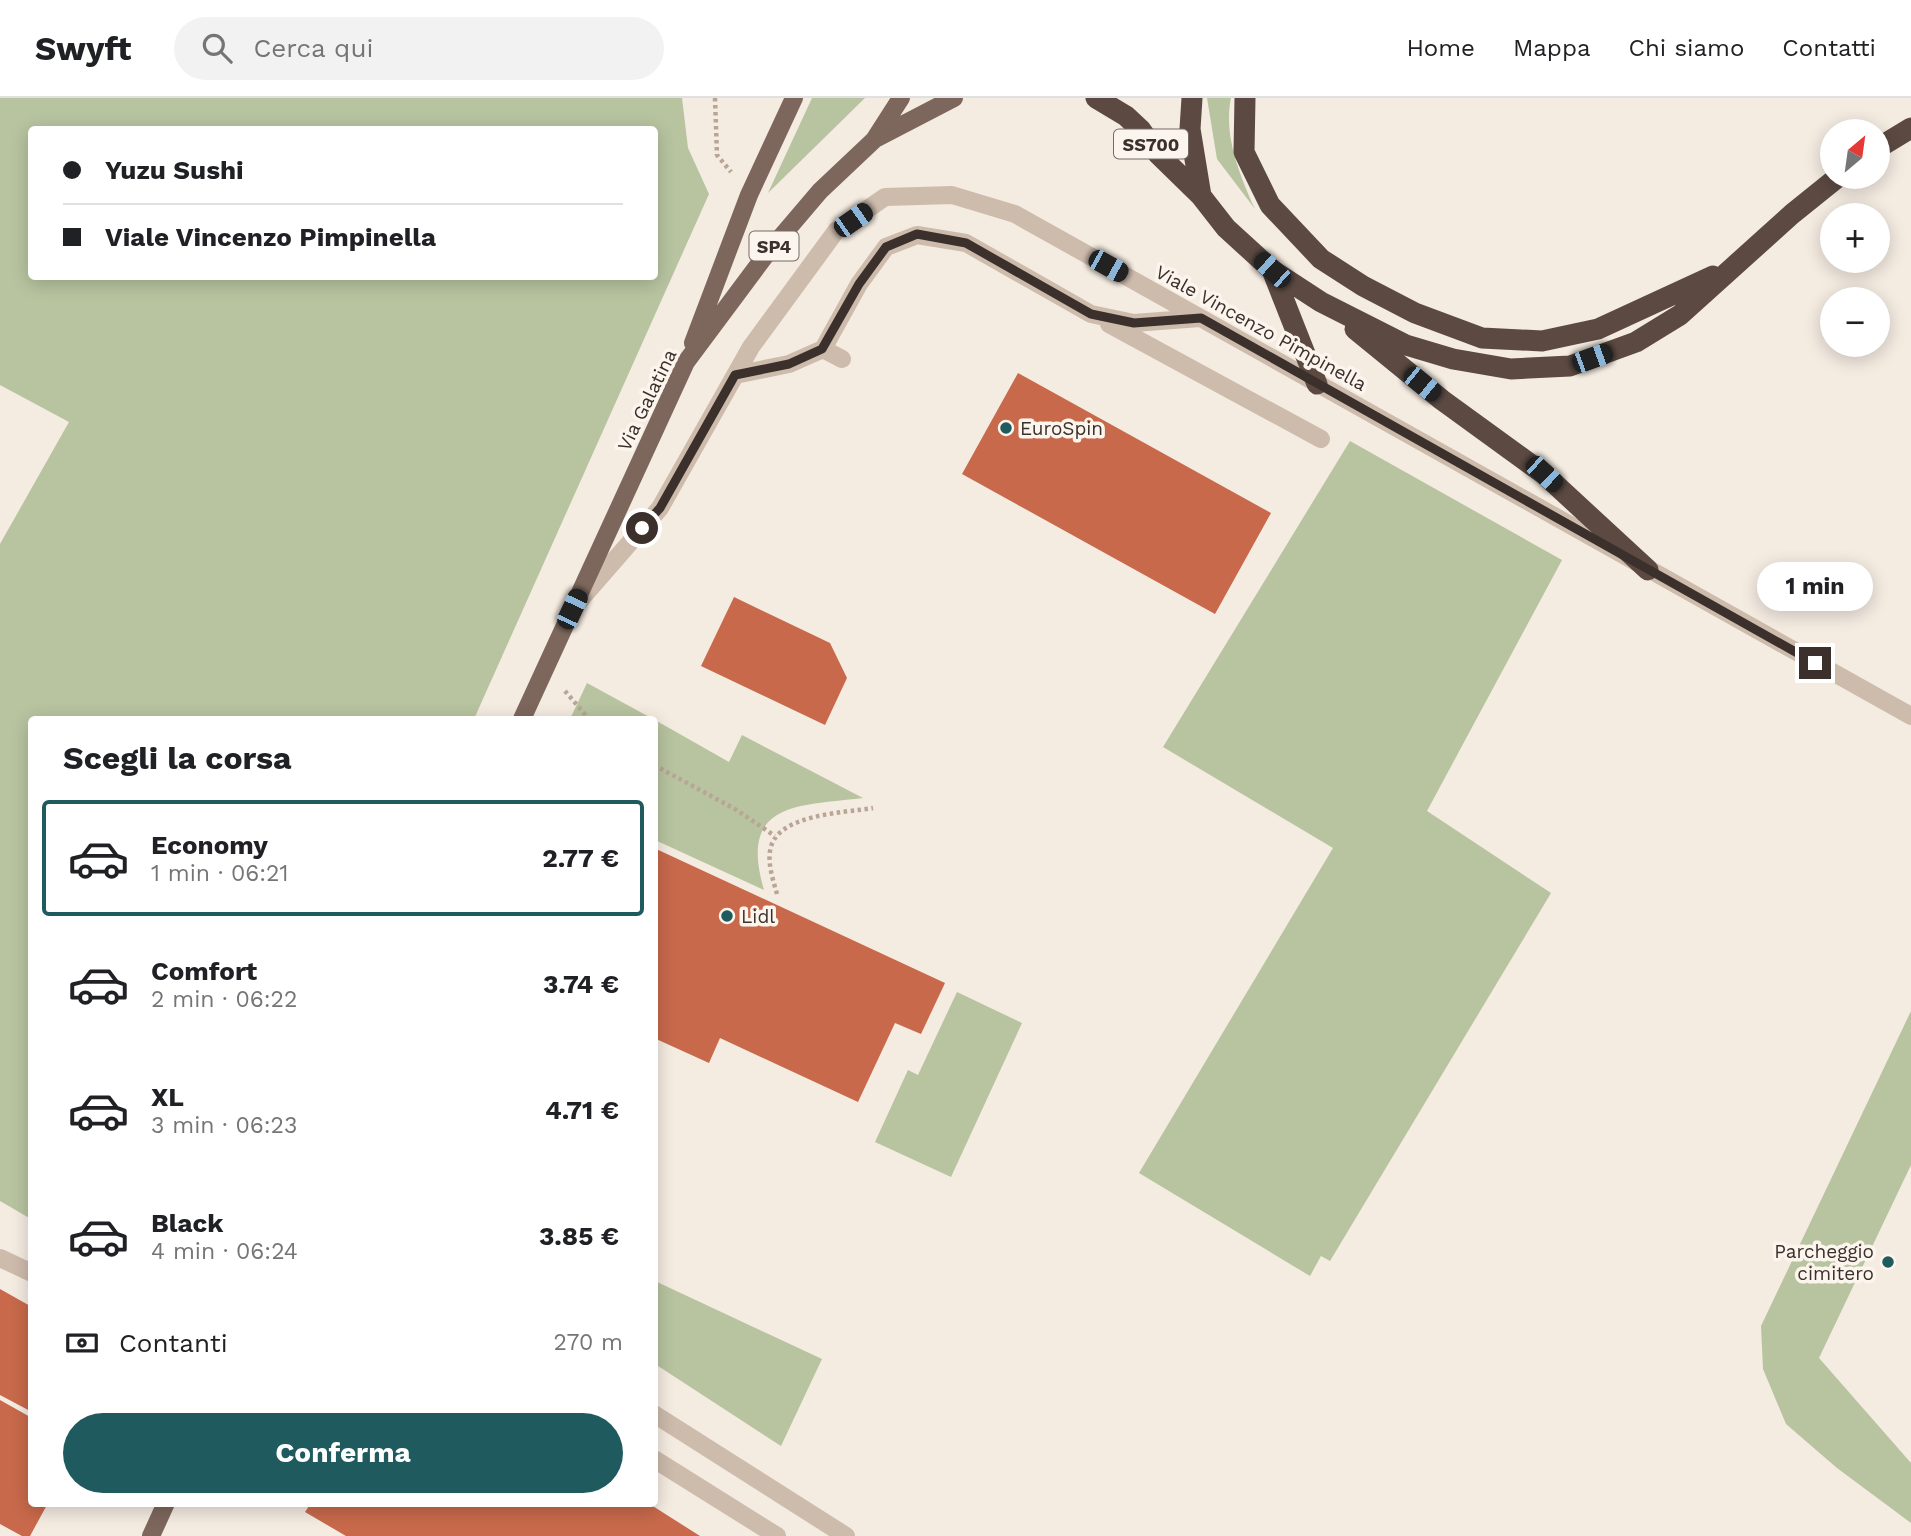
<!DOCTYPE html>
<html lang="it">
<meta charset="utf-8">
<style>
body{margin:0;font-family:"Work Sans",sans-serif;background:#f2f2f2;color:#202124;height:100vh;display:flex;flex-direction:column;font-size:26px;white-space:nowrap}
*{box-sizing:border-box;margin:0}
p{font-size:23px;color:#757577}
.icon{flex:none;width:38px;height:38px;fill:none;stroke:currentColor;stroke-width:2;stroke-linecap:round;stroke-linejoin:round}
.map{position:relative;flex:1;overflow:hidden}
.side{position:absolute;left:28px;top:618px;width:630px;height:791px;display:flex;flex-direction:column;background:#fff;border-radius:7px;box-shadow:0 4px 18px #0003}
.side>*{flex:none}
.hud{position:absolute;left:28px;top:28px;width:630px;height:154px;border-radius:7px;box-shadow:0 4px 18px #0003;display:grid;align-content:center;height:154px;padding:0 35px;background:#fff}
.needle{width:46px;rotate:29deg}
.controls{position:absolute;left:1820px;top:21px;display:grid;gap:14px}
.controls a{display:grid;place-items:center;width:70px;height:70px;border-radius:50%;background:#fff;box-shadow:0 4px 18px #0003;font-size:35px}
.end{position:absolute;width:32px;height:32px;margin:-16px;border:9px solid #3b302b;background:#fff;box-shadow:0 0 0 4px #fff}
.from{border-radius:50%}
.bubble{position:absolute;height:49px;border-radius:24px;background:#fff;box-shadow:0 4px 18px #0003;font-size:23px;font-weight:700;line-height:49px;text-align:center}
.car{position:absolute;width:21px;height:42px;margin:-21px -10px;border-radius:9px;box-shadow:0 0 5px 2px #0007;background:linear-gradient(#222 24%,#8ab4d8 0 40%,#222 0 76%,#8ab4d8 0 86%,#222 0)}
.hud b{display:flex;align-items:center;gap:24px;height:66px;font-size:26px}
.hud b+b{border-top:2px solid #e0e0e0}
.hud i{width:18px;height:18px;background:#202124}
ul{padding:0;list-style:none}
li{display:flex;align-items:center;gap:21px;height:116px;margin:0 14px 10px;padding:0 21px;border:4px solid transparent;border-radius:7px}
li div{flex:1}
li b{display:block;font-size:26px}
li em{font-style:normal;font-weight:700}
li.current{border-color:#1f5a5e}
li>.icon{width:63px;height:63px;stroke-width:1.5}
h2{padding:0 35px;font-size:32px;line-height:84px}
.pay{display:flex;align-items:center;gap:18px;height:77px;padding:0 35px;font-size:26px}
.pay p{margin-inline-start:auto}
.cta{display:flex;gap:14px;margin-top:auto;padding:14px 35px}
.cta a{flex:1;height:80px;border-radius:42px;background:#1f5a5e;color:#fff;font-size:28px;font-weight:700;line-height:80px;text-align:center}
header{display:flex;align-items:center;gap:42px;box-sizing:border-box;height:98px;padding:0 35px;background:#fff;border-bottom:2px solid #e0e0e0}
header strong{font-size:33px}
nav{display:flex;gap:38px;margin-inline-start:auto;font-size:24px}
.search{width:490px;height:63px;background:#f2f2f2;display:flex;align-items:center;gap:18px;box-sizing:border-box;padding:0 24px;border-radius:38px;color:#757577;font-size:26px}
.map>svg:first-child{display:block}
</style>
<header>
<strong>Swyft</strong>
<div class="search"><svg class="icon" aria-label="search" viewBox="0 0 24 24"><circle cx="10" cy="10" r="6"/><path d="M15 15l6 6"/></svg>Cerca qui</div>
<nav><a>Home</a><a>Mappa</a><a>Chi siamo</a><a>Contatti</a></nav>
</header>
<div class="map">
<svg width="1911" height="1438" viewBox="0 0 1911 1438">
<rect width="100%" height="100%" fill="#f4ebe1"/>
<path fill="#b8c4a0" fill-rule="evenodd" d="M0,0H682L688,50L709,96L474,621H32L31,1121L0,1103V446L69,324L0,287ZM32,32H654V178H32Z
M812,0H865L768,95Z
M1207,0H1231C1223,37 1240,78 1255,111L1217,61Z
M1350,343L1562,462L1427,713L1551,795L1330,1163L1321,1158L1310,1178L1139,1075L1333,750L1163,649Z
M587,585L653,621H570Z
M655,622L729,664L742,637L863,700C798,708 738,703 764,792L655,742Z
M957,894L1022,925L951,1079L875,1044L908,972L918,977Z
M1911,913V1067L1819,1260L1911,1365V1425L1837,1370L1786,1326L1763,1271L1761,1228Z
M655,1183L822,1261L781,1348L655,1266Z"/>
<path fill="#c8694b" d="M1018,275L1271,415L1215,516L962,376Z
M734,499L830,545L847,580L825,627L701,568Z
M654,750L945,885L921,936L895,925L858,1004L720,940L709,965L654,940Z
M0,1191L32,1209V1314L0,1297Z
M0,1302L32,1320V1405H48L30,1438H22L0,1426Z
M311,1405H648L700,1438H346L305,1414Z"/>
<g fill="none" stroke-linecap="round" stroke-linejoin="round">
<path stroke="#b9a596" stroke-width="4.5" stroke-dasharray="3.5 3.5" stroke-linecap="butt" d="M715,0L717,57L731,74
M565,593L589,621
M654,667L735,711L775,738
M777,796C773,782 768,767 770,753C775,716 843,715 873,710"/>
<path stroke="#cdbbac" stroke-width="18" d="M1109,226L1321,341
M823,251L842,261
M735,277L789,266L823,251L859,186L886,149L917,137L966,145L1091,216L1134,225L1200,220
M579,503L660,410L751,249L836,133L885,99L952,97L1015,116L1911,618
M0,1160L32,1175
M654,1316L846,1438
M654,1361L777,1438"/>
<path stroke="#7d675c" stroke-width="18" d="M877,40L954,0
M693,245L749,97L794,0
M522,621L686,264L768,154L820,93L874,42L901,0
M151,1438L166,1405"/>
<path stroke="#5c4a42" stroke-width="21" d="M1096,0L1126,18L1141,32L1158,56L1201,98L1226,130L1272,172L1321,204L1406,247L1453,261L1511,271L1570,268L1636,244L1680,217L1792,116L1838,79
M1192,0L1190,31L1201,98
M1245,0L1244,54L1270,107L1321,161L1363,188L1415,215L1482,240L1542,243L1598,231L1713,178
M1878,50L1911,30
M1272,172L1317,286
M1355,231L1442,302L1544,376L1648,472"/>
</g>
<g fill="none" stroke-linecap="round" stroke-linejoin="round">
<path stroke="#3b302b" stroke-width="9" d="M642,430L660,410L735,277L789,266L822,251L859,186L886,149L917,136L966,145L1091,216L1134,225L1201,220L1815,565"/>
</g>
<g fill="#1f5a5e" stroke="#fbf5ee" stroke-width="2.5">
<circle cx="1006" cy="330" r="7"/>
<circle cx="727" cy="818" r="7"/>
<circle cx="1888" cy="1164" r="7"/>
</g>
<g text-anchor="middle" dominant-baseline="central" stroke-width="7" stroke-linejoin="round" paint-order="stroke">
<g fill="#fbf5ee" stroke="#756b66" stroke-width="2">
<rect x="1114" y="31.5" width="74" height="29" rx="5"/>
<rect x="749.5" y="133.5" width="49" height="29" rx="5"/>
</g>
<g font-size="18" font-weight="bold" fill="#3b302b">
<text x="1151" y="46">SS700</text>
<text x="774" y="148">SP4</text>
</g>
<g font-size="19" fill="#3b302b" stroke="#fbf5ee">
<text transform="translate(1261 230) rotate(29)">Viale Vincenzo Pimpinella</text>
<text transform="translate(647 302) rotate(-64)">Via Galatina</text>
</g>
<g font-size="19" fill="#3b302b" stroke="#fbf5ee" text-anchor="start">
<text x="1020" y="330">EuroSpin</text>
<text x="741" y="818">Lidl</text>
<text x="1874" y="1153" text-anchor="end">Parcheggio<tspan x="1874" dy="22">cimitero</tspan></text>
</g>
</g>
</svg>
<div class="controls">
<a><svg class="needle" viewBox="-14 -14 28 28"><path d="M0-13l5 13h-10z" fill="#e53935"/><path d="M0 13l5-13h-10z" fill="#757577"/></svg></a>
<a>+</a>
<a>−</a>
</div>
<i class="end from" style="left:642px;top:430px"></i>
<i class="end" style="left:1815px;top:565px"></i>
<div class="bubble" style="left:1757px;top:464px;width:116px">1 min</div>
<i class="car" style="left:853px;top:122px;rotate:55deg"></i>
<i class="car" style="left:1108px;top:168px;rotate:119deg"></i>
<i class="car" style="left:1272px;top:172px;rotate:312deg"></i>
<i class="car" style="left:1592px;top:260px;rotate:70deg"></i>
<i class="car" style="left:1422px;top:286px;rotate:129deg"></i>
<i class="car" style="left:1544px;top:376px;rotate:133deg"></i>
<i class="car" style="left:572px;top:511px;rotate:25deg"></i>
<div class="hud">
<b><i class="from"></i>Yuzu Sushi</b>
<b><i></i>Viale Vincenzo Pimpinella</b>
</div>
<section class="side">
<h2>Scegli la corsa</h2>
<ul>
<li class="current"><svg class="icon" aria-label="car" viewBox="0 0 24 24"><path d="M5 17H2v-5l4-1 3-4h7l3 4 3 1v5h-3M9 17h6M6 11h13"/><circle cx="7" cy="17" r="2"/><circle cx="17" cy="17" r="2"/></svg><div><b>Economy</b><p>1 min · 06:21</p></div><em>2.77 €</em></li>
<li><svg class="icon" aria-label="car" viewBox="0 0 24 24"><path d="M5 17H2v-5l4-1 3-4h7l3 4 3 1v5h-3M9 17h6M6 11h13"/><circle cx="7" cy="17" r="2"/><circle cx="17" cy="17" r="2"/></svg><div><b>Comfort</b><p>2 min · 06:22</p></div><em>3.74 €</em></li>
<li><svg class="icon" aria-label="car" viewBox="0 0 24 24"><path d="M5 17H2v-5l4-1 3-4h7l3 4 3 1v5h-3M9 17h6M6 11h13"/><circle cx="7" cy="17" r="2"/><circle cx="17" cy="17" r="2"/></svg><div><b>XL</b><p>3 min · 06:23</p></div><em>4.71 €</em></li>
<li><svg class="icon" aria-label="car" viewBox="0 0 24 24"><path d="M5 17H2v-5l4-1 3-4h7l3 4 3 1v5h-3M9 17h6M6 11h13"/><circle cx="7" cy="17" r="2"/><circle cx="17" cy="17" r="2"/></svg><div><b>Black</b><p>4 min · 06:24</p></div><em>3.85 €</em></li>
</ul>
<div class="pay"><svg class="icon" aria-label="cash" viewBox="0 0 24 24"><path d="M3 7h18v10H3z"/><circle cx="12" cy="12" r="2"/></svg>Contanti<p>270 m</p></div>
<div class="cta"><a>Conferma</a></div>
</section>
</div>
